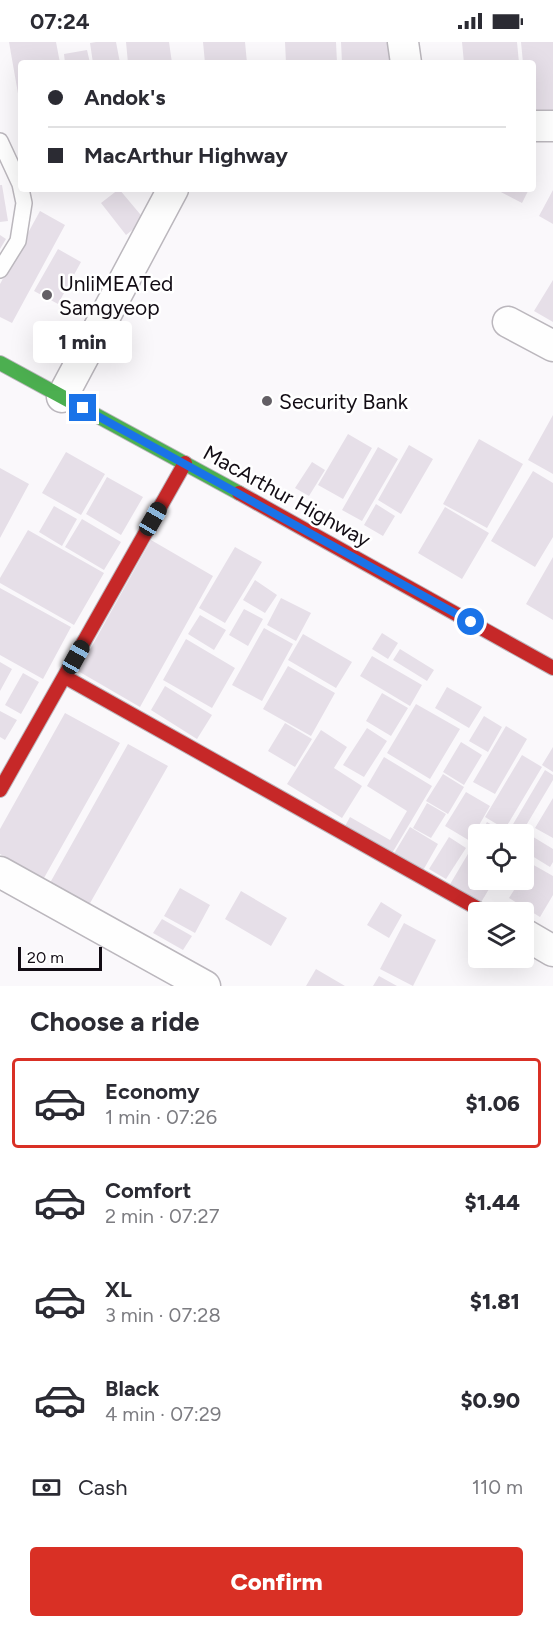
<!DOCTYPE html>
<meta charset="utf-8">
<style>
body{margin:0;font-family:Figtree,sans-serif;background:#f2f2f3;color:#2b2b33;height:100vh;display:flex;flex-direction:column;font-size:22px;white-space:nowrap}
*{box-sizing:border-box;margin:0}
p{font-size:20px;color:#7c7c81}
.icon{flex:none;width:33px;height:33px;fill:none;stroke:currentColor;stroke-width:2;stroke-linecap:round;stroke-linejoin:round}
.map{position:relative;height:944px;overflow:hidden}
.drawer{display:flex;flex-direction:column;background:#fff;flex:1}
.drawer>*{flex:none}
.top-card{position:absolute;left:18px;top:18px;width:518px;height:132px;border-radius:6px;box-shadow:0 6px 24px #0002;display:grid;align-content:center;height:132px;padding:0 30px;background:#fff}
.tools{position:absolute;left:468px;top:782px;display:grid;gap:12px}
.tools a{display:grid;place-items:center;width:66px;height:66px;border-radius:6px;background:#fff;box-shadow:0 6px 24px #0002;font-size:30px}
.scale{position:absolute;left:18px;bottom:15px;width:84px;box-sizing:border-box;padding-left:6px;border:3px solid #120c14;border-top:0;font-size:16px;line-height:21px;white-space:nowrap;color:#120c14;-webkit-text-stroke:4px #fff;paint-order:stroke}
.end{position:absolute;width:27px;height:27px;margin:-14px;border:8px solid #1a73e8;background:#fff;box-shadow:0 0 0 3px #fff}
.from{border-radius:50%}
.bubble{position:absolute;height:42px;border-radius:6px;background:#fff;box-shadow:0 6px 24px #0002;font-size:20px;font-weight:800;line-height:42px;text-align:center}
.car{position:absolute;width:18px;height:36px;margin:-18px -9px;border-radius:8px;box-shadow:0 0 4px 2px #0007;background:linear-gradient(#222 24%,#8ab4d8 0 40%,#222 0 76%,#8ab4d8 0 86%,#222 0)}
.top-card b{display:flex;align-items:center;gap:21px;height:57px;font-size:22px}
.top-card b+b{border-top:2px solid #e1e1e2}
.top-card i{width:15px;height:15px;background:#2b2b33}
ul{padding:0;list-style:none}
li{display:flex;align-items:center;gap:18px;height:90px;margin:0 12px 9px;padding:0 18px;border:3px solid transparent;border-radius:6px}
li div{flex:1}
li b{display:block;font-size:22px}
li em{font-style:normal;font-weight:800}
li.current{border-color:#d93025}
li>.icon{width:54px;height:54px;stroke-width:1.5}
h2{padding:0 30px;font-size:27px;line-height:72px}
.pay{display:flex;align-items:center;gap:15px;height:66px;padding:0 30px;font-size:22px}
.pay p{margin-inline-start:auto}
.action{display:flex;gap:12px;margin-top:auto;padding:12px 30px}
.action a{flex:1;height:69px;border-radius:6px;background:#d93025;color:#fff;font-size:24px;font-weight:800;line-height:69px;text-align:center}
.status{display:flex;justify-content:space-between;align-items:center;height:42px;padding:0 30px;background:#fff;direction:ltr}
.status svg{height:16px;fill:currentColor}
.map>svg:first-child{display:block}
</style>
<div class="status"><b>07:24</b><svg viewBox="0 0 49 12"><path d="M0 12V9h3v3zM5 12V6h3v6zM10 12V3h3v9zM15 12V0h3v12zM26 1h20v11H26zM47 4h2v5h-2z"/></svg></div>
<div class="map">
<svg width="553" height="944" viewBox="0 0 553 944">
<rect width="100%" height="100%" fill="#faf8fb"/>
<path fill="#e6dfe8" d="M9,0H56L60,21H21V63H20Z
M96,0H116L120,21H93L90,1Z
M126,0H169L172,21H128Z
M203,0H245L247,21H205Z
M285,0H336L337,21H286Z
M341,0H398L399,21H342Z
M462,0H517L519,21H464Z
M521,0H553V68L532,70V21H523Z
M87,8L90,21H65L64,12Z
M0,143H2L8,179L0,180Z
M119,147L145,178L126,193L101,161Z
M495,147H529L522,161Z
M553,148V182L539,174Z
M40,169L65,183L12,281L0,275V242Z
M0,193L6,197L0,207Z
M58,207L81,220L58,262L34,249Z
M553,238V280L534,269Z
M553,373V432L528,418Z
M348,392L372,406L343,457L318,443Z
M479,397L523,422L487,486L443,462Z
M409,403L433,417L401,472L378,458Z
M378,405L398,417L362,479L342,468Z
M66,410L105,432L81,473L42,451Z
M312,420L325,428L309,454L295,446Z
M0,426L29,442L0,496Z
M533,429L553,441V495L535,525L491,499Z
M107,435L143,455L121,493L86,472Z
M376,462L395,474L383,494L364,483Z
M54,464L77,477L62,504L39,490Z
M445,465L489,491L462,537L418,511Z
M82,477L121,500L104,528L65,505Z
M28,488L104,531L74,583L0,541V536Z
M151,498L213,534L140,665L78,629Z
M235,505L262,520L225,581L199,566Z
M553,515V578L526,562Z
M255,538L277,553L265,571L243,558Z
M0,546L71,585L43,637L0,613Z
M281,556L311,571L296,599L267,583Z
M244,567L263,577L248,604L229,593Z
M200,573L226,588L214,608L188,592Z
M264,586L293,602L262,659L232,643Z
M382,591L398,601L388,617L372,607Z
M303,592L352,620L336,646L288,618Z
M186,597L235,626L212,666L163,638Z
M400,607L434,628L427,639L393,618Z
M372,614L422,643L410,664L360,634Z
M0,620L12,627L0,649Z
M288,624L335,651L311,694L263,667Z
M23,631L39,640L21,672L5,663Z
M165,644L212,673L197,697L151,668Z
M447,645L482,665L469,686L435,666Z
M382,651L408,666L391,694L366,679Z
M416,662L460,687L430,737L387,711Z
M0,669L17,678L5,698L0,695Z
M65,671L120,701L44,836L0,812V787Z
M484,674L502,685L488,710L469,699Z
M285,681L312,697L295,725L268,709Z
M506,684L527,697L495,752L473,740Z
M367,686L387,699L364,735L343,723Z
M321,688L347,705L334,726L362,744L342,776L287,742Z
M461,700L482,713L464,743L443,730Z
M128,702L168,724L85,870L46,848Z
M553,705V730L542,723Z
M522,713L542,725L505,787L485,775Z
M384,715L432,744L391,813L344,786L350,775L390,798L407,769L367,744Z
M545,728L553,733V738L521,792H514L509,789Z
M443,732L464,745L448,772L426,759Z
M466,750L490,764L470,799L445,784Z
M553,756V796L535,786Z
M427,761L446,772L431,796L413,786Z
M487,780L507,792H480Z
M410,785L438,802L421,832L392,815Z
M530,793L553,807V820L550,825L524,809V804Z
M449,795L466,806L446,837L429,827Z
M478,795V837H495L480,862L449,844Z
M530,821L553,834V853L540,875L509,856L521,837H524V832Z
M180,846L210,863L195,891L164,874Z
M241,849L287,876L271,904L225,877Z
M381,860L402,873L389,896L367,883Z
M162,877L192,894L183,908L153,891Z
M404,881L436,898L413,944L380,927Z
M316,927L345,944H306Z
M379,934L397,944H373Z"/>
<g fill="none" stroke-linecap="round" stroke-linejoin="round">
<defs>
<path id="lane" d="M0,99L20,142L24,161L18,199L0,228"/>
<path id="street" d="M403,0L406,21
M532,84H553
M508,280L553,304
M62,355L173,147
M0,830L205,944
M524,892L553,909"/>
<path id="fast" d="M0,321L239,451"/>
<path id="jam" d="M239,451L553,626
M65,635L484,870
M0,748L185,421"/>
</defs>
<use href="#lane" stroke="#bbb7bd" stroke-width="18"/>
<use href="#street" stroke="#bbb7bd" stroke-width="33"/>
<use href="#fast" stroke="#bbb7bd" stroke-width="16"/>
<use href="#jam" stroke="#bbb7bd" stroke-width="16"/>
<use href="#lane" stroke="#fefefe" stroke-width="15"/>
<use href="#street" stroke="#fefefe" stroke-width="30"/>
<use href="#fast" stroke="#4caf50" stroke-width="14"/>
<use href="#jam" stroke="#c62828" stroke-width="14"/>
</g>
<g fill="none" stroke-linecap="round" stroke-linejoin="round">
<path stroke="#1a73e8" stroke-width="8" d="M83,366L471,580"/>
</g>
<g fill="#635f65" stroke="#fff" stroke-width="2">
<circle cx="47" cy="253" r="6"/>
<circle cx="267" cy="359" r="6"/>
</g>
<g text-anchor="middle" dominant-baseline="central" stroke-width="5" stroke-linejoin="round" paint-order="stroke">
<g font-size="21" fill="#120c14" stroke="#fff" text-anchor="start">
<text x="59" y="241">UnliMEATed<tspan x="59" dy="24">Samgyeop</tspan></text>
<text x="279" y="359">Security Bank</text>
</g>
<g font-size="21" fill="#120c14" stroke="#fff">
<text transform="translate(287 454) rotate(29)">MacArthur Highway</text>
</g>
</g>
</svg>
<div class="tools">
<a><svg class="icon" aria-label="locate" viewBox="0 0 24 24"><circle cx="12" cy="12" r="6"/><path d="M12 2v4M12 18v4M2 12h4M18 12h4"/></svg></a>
<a><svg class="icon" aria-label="layers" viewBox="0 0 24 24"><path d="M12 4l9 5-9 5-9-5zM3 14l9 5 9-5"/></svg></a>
</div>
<div class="scale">20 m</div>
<i class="end from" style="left:471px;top:580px"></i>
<i class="end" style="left:83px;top:366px"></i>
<div class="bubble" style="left:33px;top:279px;width:99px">1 min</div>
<i class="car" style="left:153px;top:477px;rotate:30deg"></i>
<i class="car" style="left:76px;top:615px;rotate:29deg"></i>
<div class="top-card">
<b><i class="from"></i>Andok's</b>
<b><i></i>MacArthur Highway</b>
</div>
</div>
<section class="drawer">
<h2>Choose a ride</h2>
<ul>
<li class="current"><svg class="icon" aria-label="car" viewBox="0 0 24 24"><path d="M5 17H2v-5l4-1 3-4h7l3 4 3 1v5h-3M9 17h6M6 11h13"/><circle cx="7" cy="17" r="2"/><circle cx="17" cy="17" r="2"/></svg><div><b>Economy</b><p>1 min · 07:26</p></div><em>$1.06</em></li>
<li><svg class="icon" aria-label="car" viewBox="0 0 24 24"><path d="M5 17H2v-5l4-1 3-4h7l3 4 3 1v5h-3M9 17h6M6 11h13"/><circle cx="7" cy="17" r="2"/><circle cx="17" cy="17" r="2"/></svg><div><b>Comfort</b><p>2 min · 07:27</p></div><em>$1.44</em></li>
<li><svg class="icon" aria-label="car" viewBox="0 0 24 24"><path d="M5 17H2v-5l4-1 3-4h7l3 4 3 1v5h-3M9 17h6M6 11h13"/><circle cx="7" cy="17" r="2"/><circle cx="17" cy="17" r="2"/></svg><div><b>XL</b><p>3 min · 07:28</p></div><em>$1.81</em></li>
<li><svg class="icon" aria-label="car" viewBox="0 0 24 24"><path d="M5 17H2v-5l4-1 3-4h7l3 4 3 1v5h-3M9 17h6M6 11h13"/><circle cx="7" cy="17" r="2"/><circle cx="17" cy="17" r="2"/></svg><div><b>Black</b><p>4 min · 07:29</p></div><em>$0.90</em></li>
</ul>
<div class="pay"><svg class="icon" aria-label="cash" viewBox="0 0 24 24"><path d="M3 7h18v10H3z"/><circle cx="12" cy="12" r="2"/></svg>Cash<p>110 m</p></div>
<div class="action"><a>Confirm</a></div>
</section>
